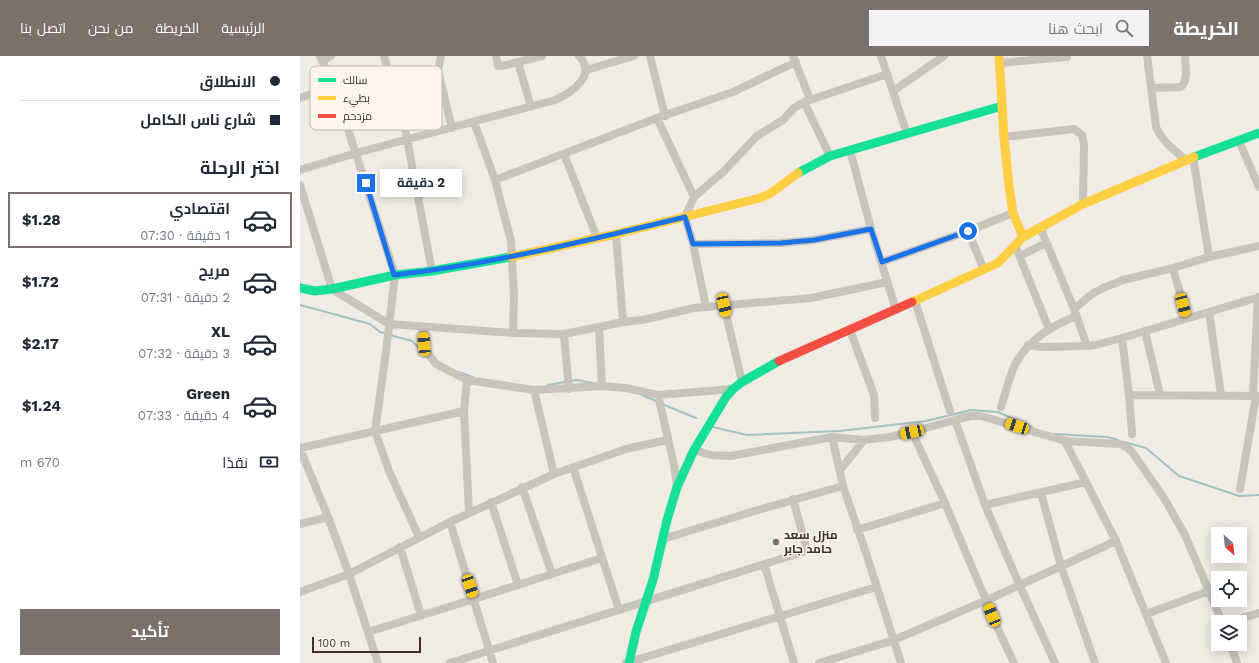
<!DOCTYPE html>
<html lang="ar">
<meta charset="utf-8">
<style>
body{margin:0;font-family:"Work Sans",Cairo,sans-serif;background:#f2f2f3;color:#1f2937;direction:rtl;height:100vh;display:flex;flex-direction:column;font-size:15px;white-space:nowrap}
*{box-sizing:border-box;margin:0}
p{font-size:13px;color:#747a83}
.icon{flex:none;width:22px;height:22px;fill:none;stroke:currentColor;stroke-width:2;stroke-linecap:round;stroke-linejoin:round}
.map{position:relative;flex:1;overflow:hidden;direction:ltr}
.drawer{display:flex;flex-direction:column;background:#fff;width:300px}
.drawer>*{flex:none}
.hud{display:grid;align-content:center;height:88px;padding:0 20px;background:#fff}
.needle{width:26px;rotate:153deg}
.tools{position:absolute;left:911px;top:471px;display:grid;gap:8px}
.tools a{display:grid;place-items:center;width:36px;height:36px;border-radius:0px;background:#fff;box-shadow:0 2px 10px #0003;font-size:20px}
.scale{position:absolute;left:12px;bottom:10px;width:109px;box-sizing:border-box;padding-left:4px;border:2px solid #3b302b;border-top:0;font-size:11px;line-height:14px;white-space:nowrap;color:#3b302b;-webkit-text-stroke:3px #fbf5ee;paint-order:stroke}
.end{position:absolute;width:18px;height:18px;margin:-9px;border:5px solid #1a73e8;background:#fff;box-shadow:0 0 0 2px #fff}
.from{border-radius:50%}
.bubble{position:absolute;height:28px;border-radius:0px;background:#fff;box-shadow:0 2px 10px #0003;font-size:13px;font-weight:700;line-height:28px;text-align:center;direction:rtl}
.car{position:absolute;width:12px;height:24px;margin:-12px -6px;border-radius:5px;box-shadow:0 0 3px 1px #0007;background:linear-gradient(#f5c518 24%,#345 0 40%,#f5c518 0 76%,#345 0 86%,#f5c518 0)}
.hud b{display:flex;align-items:center;gap:14px;height:38px;font-size:15px}
.hud b+b{border-top:1px solid #e0e1e3}
.hud i{width:10px;height:10px;background:#1f2937}
ul{padding:0;list-style:none}
li{display:flex;align-items:center;gap:12px;height:56px;margin:0 8px 6px;padding:0 12px;border:2px solid transparent;border-radius:0px}
li div{flex:1}
li b{display:block;font-size:15px}
li em{font-style:normal;font-weight:700}
li.on{border-color:#7a716c}
li>.icon{width:36px;height:36px;stroke-width:1.5}
h2{padding:0 20px;font-size:18px;line-height:48px}
.pay{display:flex;align-items:center;gap:10px;height:44px;padding:0 20px;font-size:15px}
.pay p{margin-inline-start:auto}
.action{display:flex;gap:8px;margin-top:auto;padding:8px 20px}
.action a{flex:1;height:46px;border-radius:0px;background:#7a716c;color:#fff;font-size:16px;font-weight:700;line-height:46px;text-align:center}
header{display:flex;align-items:center;gap:24px;box-sizing:border-box;height:56px;padding:0 20px;background:#7a716c;color:#fff}
header strong{font-size:19px}
nav{display:flex;gap:22px;margin-inline-start:auto;font-size:14px}
.search{width:280px;height:36px;background:#f2f2f3;display:flex;align-items:center;gap:10px;box-sizing:border-box;padding:0 14px;border-radius:0px;color:#747a83;font-size:15px}
main{display:flex;flex:1;min-height:0}
.map>svg:first-child{display:block}
</style>
<header>
<strong>الخريطة</strong>
<div class="search"><svg class="icon" aria-label="search" viewBox="0 0 24 24"><circle cx="10" cy="10" r="6"/><path d="M15 15l6 6"/></svg>ابحث هنا</div>
<nav><a>الرئيسية</a><a>الخريطة</a><a>من نحن</a><a>اتصل بنا</a></nav>
</header>
<main>
<div class="map">
<svg width="959" height="607" viewBox="0 0 959 607">
<rect width="100%" height="100%" fill="#f0ebe5"/>
<g fill="none" stroke-linecap="round" stroke-linejoin="round">
<path stroke="#a1c2c1" stroke-width="2" d="M0,249L70,268L80,276L85,277
M90,279L112,285L125,298
M159,316L175,322
M270,325L276,324L293,327
M248,329L265,326
M342,339L358,346
M362,348L396,362
M413,371L447,379L539,375L626,365L671,354L698,356L732,371
M753,378L807,381L818,384
M824,386L846,392L879,420L939,440L959,439"/>
<path stroke="#c9c3be" stroke-width="8" d="M20,0L34,30L95,219L86,296L75,375L89,415L119,481
M84,0L103,62L132,215
M141,0L138,15L152,72
M196,0L198,10H202L242,0
M350,0L365,60
M493,0L510,43
M581,0L607,78
M847,0L856,71C862,85 875,95 886,104
M22,5L31,0
M218,6L231,51
M699,7L767,1
M286,14L334,0
M851,32L881,31C889,23 885,10 885,0
M593,35L644,0
M0,42L34,30
M504,46L530,100
M357,62L394,141
M174,66L195,124L211,185L214,239L213,277
M704,81L774,73L782,79L784,88L783,148
M939,85L959,131
M550,94L571,173L596,254
M264,98L297,182
M893,101L909,201
M0,114L56,97L255,44C271,37 298,19 279,0
M195,124L357,62L433,36L496,6
M0,129L32,233L89,268L213,277L264,278L323,266L342,264L394,252L511,242L587,226
M740,171L774,253L787,290L795,289L822,282L959,241
M668,175L684,214
M316,178L323,266
M393,188L481,187L513,184L571,173
M715,189L749,273
M720,200L746,187
M582,206L668,175L713,157
M873,212L887,262
M615,245L650,355
M424,249L442,326
M406,251L393,188L385,161L394,141L423,116L457,80L483,64L494,52L504,46L587,18
M774,253L792,238L803,232L823,224L873,212L909,201L959,190
M909,256L921,339
M123,271L124,288L129,299L136,308L167,324L234,334L302,330L326,332L358,339L433,333
M299,271L302,330
M550,274L574,339L575,362
M845,275L860,339
M264,278L269,333
M822,282L829,339L832,378
M728,289L741,291L787,290
M167,324L164,355L169,457
M234,334L254,418
M358,339L374,409L377,431
M829,339L959,340
M953,340L958,241
M701,351C706,336 709,320 716,307C729,283 752,270 776,260
M655,364L685,449
M612,376L645,447L698,573L714,607
M532,381L543,430L566,497L601,607
M765,385L816,485L866,607
M0,392L164,355
M0,393L28,461L49,518L78,607
M394,394L411,399L431,400L532,381L564,384L590,381L612,376L655,364L671,360H681L765,385L820,388L828,392L832,396L864,442L885,479L922,566
M273,411L319,554
M540,414L564,384
M222,431L252,518
M940,433L956,340
M741,437L761,510L795,607
M191,446L218,529
M150,466L193,607
M0,468L28,461
M557,474L645,447
M363,483L458,454L543,430
M100,491L121,559
M464,508L494,607
M0,536L49,518L150,466L254,418L326,393L367,384
M846,558L909,535
M928,566L959,557
M68,576L174,543L302,502
M930,588L937,607
M150,607L503,496L505,494L506,491L493,443
M326,607L576,531
M519,607L594,584L687,544L816,485
M755,607L719,528L685,449L786,426"/>
<path stroke="#16e098" stroke-width="9" d="M894,101L959,77
M498,117L530,100L702,50
M0,232L15,235L32,233L95,219L132,215L211,201
M329,607L336,576L353,524L367,464L377,431L394,394L426,341L433,333L442,326L479,305"/>
<path stroke="#ffcf43" stroke-width="9" d="M699,0L704,81L709,130L713,157L723,181
M211,201L316,178L460,142L471,137L498,117
M612,246L698,207L723,181L783,148L894,101"/>
<path stroke="#f24e42" stroke-width="9" d="M479,305L612,246"/>
</g>
<g fill="none" stroke-linecap="round" stroke-linejoin="round">
<path stroke="#1a73e8" stroke-width="5" d="M66,127L94,219C193,208 289,184 385,161L393,188L481,187L514,184L571,173L582,206L668,175"/>
</g>
<circle fill="#7a716c" stroke="#fbf5ee" stroke-width="1.5" cx="476" cy="486" r="4"/>
<g text-anchor="middle" dominant-baseline="central" stroke-width="3" stroke-linejoin="round" paint-order="stroke">
<g font-size="12" font-weight="bold" fill="#3b302b" stroke="#fbf5ee" text-anchor="start">
<text x="484" y="479">منزل سعد<tspan x="484" dy="14">حامد جابر</tspan></text>
</g>
</g>
<rect x="10" y="10" width="132" height="64" rx="6" fill="#fbf5ee" stroke="#c1bab4" stroke-width="1"/>
<rect x="18" y="22" width="18" height="4" fill="#16e098"/>
<rect x="18" y="40" width="18" height="4" fill="#ffcf43"/>
<rect x="18" y="58" width="18" height="4" fill="#f24e42"/>
<g font-size="11" fill="#3b302b">
<text x="43" y="28">سالك</text>
<text x="43" y="46">بطيء</text>
<text x="43" y="64">مزدحم</text>
</g>
</svg>
<div class="tools">
<a><svg class="needle" viewBox="-14 -14 28 28"><path d="M0-13l5 13h-10z" fill="#e53935"/><path d="M0 13l5-13h-10z" fill="#747a83"/></svg></a>
<a><svg class="icon" aria-label="locate" viewBox="0 0 24 24"><circle cx="12" cy="12" r="6"/><path d="M12 2v4M12 18v4M2 12h4M18 12h4"/></svg></a>
<a><svg class="icon" aria-label="layers" viewBox="0 0 24 24"><path d="M12 4l9 5-9 5-9-5zM3 14l9 5 9-5"/></svg></a>
</div>
<div class="scale">100 m</div>
<i class="end from" style="left:668px;top:175px"></i>
<i class="end" style="left:66px;top:127px"></i>
<div class="bubble" style="left:80px;top:113px;width:82px">2 دقيقة</div>
<i class="car" style="left:424px;top:249px;rotate:167deg"></i>
<i class="car" style="left:883px;top:249px;rotate:165deg"></i>
<i class="car" style="left:124px;top:288px;rotate:356deg"></i>
<i class="car" style="left:717px;top:370px;rotate:288deg"></i>
<i class="car" style="left:612px;top:376px;rotate:258deg"></i>
<i class="car" style="left:170px;top:530px;rotate:162deg"></i>
<i class="car" style="left:692px;top:559px;rotate:338deg"></i>
</div>
<section class="drawer">
<div class="hud">
<b><i class="from"></i>الانطلاق</b>
<b><i></i>شارع ناس الكامل</b>
</div>
<h2>اختر الرحلة</h2>
<ul>
<li class="on"><svg class="icon" aria-label="car" viewBox="0 0 24 24"><path d="M5 17H2v-5l4-1 3-4h7l3 4 3 1v5h-3M9 17h6M6 11h13"/><circle cx="7" cy="17" r="2"/><circle cx="17" cy="17" r="2"/></svg><div><b>اقتصادي</b><p>1 دقيقة · 07:30</p></div><em>$1.28</em></li>
<li><svg class="icon" aria-label="car" viewBox="0 0 24 24"><path d="M5 17H2v-5l4-1 3-4h7l3 4 3 1v5h-3M9 17h6M6 11h13"/><circle cx="7" cy="17" r="2"/><circle cx="17" cy="17" r="2"/></svg><div><b>مريح</b><p>2 دقيقة · 07:31</p></div><em>$1.72</em></li>
<li><svg class="icon" aria-label="car" viewBox="0 0 24 24"><path d="M5 17H2v-5l4-1 3-4h7l3 4 3 1v5h-3M9 17h6M6 11h13"/><circle cx="7" cy="17" r="2"/><circle cx="17" cy="17" r="2"/></svg><div><b>XL</b><p>3 دقيقة · 07:32</p></div><em>$2.17</em></li>
<li><svg class="icon" aria-label="car" viewBox="0 0 24 24"><path d="M5 17H2v-5l4-1 3-4h7l3 4 3 1v5h-3M9 17h6M6 11h13"/><circle cx="7" cy="17" r="2"/><circle cx="17" cy="17" r="2"/></svg><div><b>Green</b><p>4 دقيقة · 07:33</p></div><em>$1.24</em></li>
</ul>
<div class="pay"><svg class="icon" aria-label="cash" viewBox="0 0 24 24"><path d="M3 7h18v10H3z"/><circle cx="12" cy="12" r="2"/></svg>نقدًا<p>670 m</p></div>
<div class="action"><a>تأكيد</a></div>
</section>
</main>
